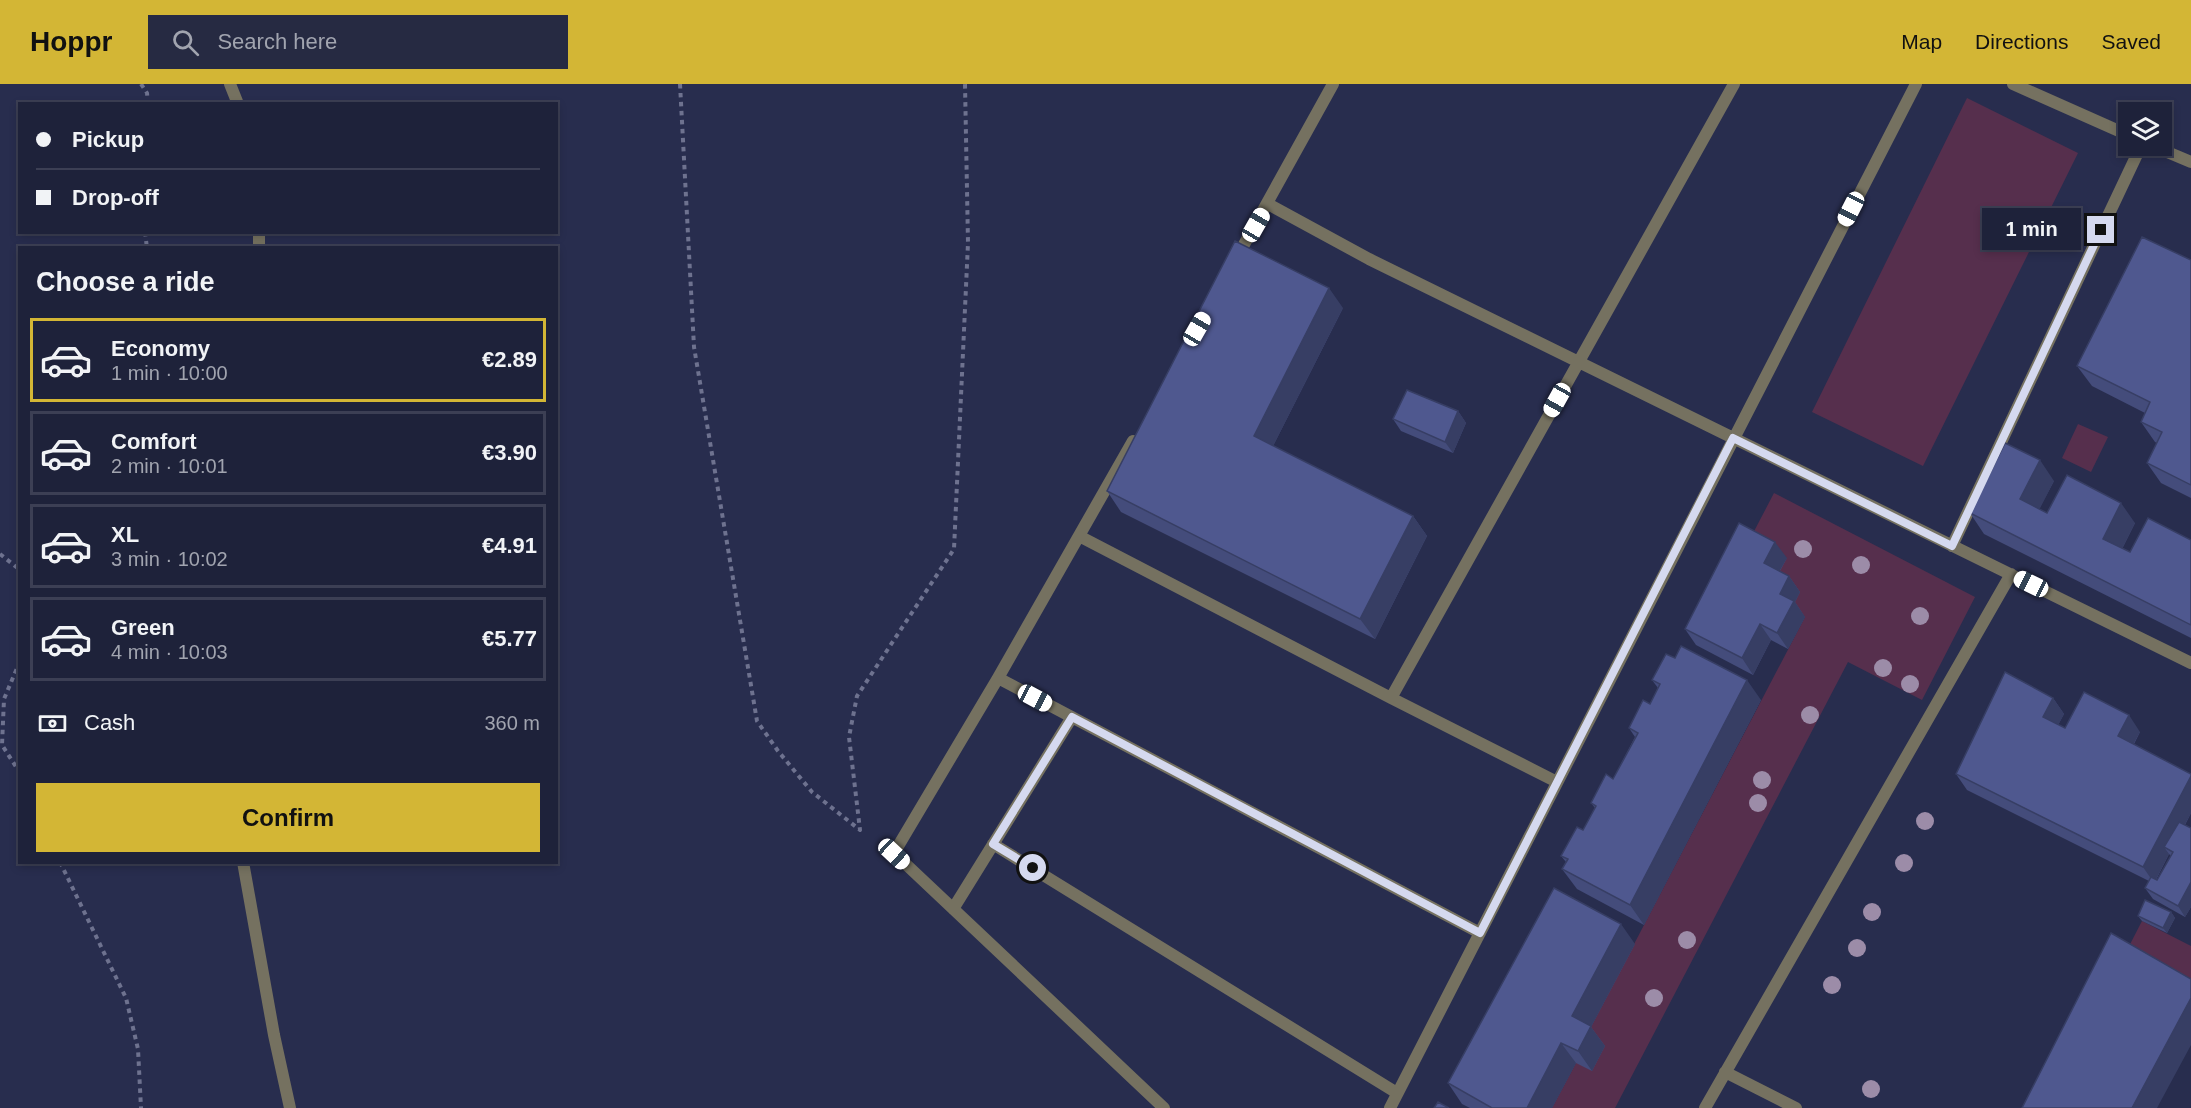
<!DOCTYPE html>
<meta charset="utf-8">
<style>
body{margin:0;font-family:Arial,sans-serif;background:#262a42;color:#f1f3f6;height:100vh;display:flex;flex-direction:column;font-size:22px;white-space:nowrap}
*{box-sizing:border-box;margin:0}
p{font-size:20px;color:#a1a4af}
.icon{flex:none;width:33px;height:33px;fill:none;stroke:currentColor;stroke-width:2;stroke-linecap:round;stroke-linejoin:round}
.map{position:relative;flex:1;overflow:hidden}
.drawer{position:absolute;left:18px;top:162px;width:540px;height:618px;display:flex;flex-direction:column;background:#1e223a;border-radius:0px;box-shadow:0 3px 9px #0003,0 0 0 2px #3c3f54}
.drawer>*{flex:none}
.top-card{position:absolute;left:18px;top:18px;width:540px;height:132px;border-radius:0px;box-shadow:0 3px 9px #0003,0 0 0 2px #3c3f54;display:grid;align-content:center;height:132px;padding:0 18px;background:#1e223a}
.controls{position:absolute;left:2118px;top:18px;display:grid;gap:12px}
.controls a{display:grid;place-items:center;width:54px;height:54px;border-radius:0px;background:#1e223a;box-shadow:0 3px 9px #0003,0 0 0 2px #3c3f54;font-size:30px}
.end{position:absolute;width:27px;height:27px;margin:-14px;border:8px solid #d5d9ef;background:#111;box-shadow:0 0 0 3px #111}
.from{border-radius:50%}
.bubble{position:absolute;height:42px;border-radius:0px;background:#1e223a;box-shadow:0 3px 9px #0003,0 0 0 2px #3c3f54;font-size:20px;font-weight:700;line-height:42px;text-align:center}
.car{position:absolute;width:18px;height:36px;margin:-18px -9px;border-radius:8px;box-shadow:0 0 4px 2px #0007;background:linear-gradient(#fff 24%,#345 0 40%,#fff 0 76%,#345 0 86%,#fff 0)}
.top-card b{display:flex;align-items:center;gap:21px;height:57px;font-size:22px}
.top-card b+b{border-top:2px solid #3c3f54}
.top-card i{width:15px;height:15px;background:#f1f3f6}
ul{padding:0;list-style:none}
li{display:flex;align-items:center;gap:18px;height:84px;margin:0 12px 9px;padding:0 6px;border:3px solid #3c3f54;border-radius:0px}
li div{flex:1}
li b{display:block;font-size:22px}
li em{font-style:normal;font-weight:700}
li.active{border-color:#d3b635}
li>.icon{width:54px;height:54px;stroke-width:1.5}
h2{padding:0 18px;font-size:27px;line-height:72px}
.pay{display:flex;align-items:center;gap:15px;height:66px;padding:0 18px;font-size:22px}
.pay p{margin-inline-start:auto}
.action{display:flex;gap:12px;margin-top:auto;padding:12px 18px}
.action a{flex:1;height:69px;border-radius:0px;background:#d3b635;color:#111;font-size:24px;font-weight:700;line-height:69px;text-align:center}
header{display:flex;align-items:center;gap:36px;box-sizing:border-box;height:84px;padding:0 30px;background:#d3b635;color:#111}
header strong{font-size:28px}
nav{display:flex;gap:33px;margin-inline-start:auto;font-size:21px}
.search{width:420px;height:54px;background:#262a42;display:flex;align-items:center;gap:15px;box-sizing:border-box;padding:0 21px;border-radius:0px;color:#a1a4af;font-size:22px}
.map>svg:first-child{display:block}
</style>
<header>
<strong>Hoppr</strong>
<div class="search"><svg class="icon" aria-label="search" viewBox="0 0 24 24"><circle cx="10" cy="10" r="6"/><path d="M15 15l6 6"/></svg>Search here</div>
<nav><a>Map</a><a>Directions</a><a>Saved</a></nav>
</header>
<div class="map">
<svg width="2191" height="1024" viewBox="0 0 2191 1024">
<rect width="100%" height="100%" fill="#282d4e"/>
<path fill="#562f4d" d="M1967,14L2078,69L1923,382L1812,328Z
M2078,340L2108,353L2091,388L2062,374Z
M1774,409L1975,513L1922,616L1848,578L1615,1024H1552L1576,979L1586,952L1805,533L1775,495L1750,455Z
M2142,837L2191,862V907L2125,870Z"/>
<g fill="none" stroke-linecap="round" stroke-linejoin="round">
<path stroke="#6e728f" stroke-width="4" stroke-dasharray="4.5 4.5" stroke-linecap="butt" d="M141,0L147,9L148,20
M680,0L694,263L757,637L778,667L812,708L860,746L849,653L857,612L954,465L968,159L965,0
M145,148L147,164
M0,470L20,486
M20,577L4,615L2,661L20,689
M60,778L126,914L138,965L141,1024"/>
<path stroke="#757160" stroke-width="12" d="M2013,0L2128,51
M2153,62L2191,78
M1268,120L1369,175L2191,579
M1236,175L1333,0
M1133,357L998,594L894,769L1164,1024
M1079,452L1391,614L1557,698
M1952,462L2141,62
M998,594L1480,849
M1391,614L1734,0
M993,760L1397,1009
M953,825L1072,633
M1725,988L1796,1024
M1390,1024L1916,0
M1705,1024L2011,490"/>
<path stroke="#757160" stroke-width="12" d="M230,0L238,20
M259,148V164
M243,778L274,951L290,1024"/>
</g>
<g fill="#9c8ca8">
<circle cx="1803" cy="465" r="9"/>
<circle cx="1861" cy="481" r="9"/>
<circle cx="1920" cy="532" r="9"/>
<circle cx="1883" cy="584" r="9"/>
<circle cx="1910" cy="600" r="9"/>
<circle cx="1810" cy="631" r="9"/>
<circle cx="1762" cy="696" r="9"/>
<circle cx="1758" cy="719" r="9"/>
<circle cx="1925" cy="737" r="9"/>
<circle cx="1904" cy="779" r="9"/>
<circle cx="1872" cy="828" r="9"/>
<circle cx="1687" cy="856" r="9"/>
<circle cx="1857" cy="864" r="9"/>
<circle cx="1832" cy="901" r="9"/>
<circle cx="1654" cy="914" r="9"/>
<circle cx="1871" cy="1005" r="9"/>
</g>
<path fill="#444c7b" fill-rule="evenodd" d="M2191,176V414L2161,399L2147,379L2157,359L2155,358L2141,338L2145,329L2092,302L2077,282Z
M1343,224L1273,362L1413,432L1427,452L1375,555L1121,428L1107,407Z
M1458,327L1466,339L1453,369L1401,347L1393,335Z
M2054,397L2039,425L2047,429L2135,439L2122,465L2130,468L2191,456V554L1984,450L1970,429Z
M1787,474L1780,487L1789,492L1800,508L1795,518L1805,533L1788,565L1771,556L1753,591L1696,561L1685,545Z
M1652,596L1761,616L1644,841L1577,805L1562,785L1566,778L1561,772L1583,746L1595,724L1591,719L1613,695L1635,653L1629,644L1650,620L1658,604Z
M2053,614L2064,630L2058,641L2065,644L2140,648L2134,660L2191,690V729L2185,741L2191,744V823L2185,833L2153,815L2145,804L2149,797L1967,706L1956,690ZM2169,770L2171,772L2157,796H2156Z
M2171,828L2175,834L2167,849L2142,837L2138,832Z
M1635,860L1591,943L1605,962L1592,987L1576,979L1552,1024H1470L1462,1020L1448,999Z"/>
<path fill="#373e64" d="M1329,204L1343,224L1268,372L1254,352Z
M1458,327L1466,339L1453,369L1445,358Z
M2040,376L2054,397L2034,436L2020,415Z
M2121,419L2135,439L2117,475L2103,455Z
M1413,432L1427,452L1375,555L1360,535Z
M1775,458L1787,474L1775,495L1764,479Z
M1789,492L1800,508L1795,518L1805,533L1788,565L1777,549L1780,510Z
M1760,540L1771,556L1753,591L1742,574Z
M1747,596L1761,616L1644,841L1630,821Z
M2053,614L2064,630L2054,649L2043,633Z
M2129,631L2140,648L2129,668L2118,652Z
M2191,692V729L2171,767L2164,763L2169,770L2154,799L2143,783Z
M2191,798V823L2185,833L2178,822Z
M2171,828L2175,834L2167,849L2163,844Z
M1621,840L1635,860L1591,943L1605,962L1592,987L1578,967L1572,932Z
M2191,914V961L2157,1024H2132Z
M1561,959L1576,979L1552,1024H1527Z"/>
<path fill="#4f588f" stroke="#373e64" stroke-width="1.5" d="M2142,153L2191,176V401L2147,379L2162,348L2141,338L2150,318L2077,282Z
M1235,157L1329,204L1254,352L1413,432L1360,535L1107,407Z
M1407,306L1458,327L1445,358L1393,335Z
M2005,359L2040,376L2020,415L2047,429L2067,391L2121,419L2103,455L2130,468L2148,434L2191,456V541L1970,429Z
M1739,439L1775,458L1764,479L1789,492L1780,510L1794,517L1777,549L1760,540L1742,574L1685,545Z
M1681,562L1747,596L1630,821L1562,785L1568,775L1561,772L1577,743L1583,746L1596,722L1591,719L1606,690L1613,695L1638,649L1629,644L1643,616L1650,620L1660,600L1652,596L1666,570L1675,574Z
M2005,588L2053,614L2043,633L2065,644L2084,608L2129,631L2118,652L2191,690V692L2143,783L1956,690Z
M2179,738L2191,744V798L2178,822L2145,804L2151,793L2157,796L2173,768L2164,763Z
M1554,804L1621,840L1572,932L1591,942L1578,967L1561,959L1527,1024H1492L1448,999Z
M2145,816L2171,828L2163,844L2138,832Z
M2111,849L2191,895V914L2132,1024H2022Z
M1438,1018L1449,1024H1434Z"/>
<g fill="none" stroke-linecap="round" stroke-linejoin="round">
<path stroke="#d5d9ef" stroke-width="8" d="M1033,784L993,760L1072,633L1480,849L1733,354L1952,462L2101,146"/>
</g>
</svg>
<div class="controls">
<a><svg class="icon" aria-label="layers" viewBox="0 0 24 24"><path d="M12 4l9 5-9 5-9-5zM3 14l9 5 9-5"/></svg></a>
</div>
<i class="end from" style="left:1033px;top:784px"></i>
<i class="end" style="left:2101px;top:146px"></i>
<div class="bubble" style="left:1982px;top:124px;width:99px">1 min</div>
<i class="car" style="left:1851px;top:125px;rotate:207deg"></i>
<i class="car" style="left:1256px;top:141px;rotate:30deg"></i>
<i class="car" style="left:1197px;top:245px;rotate:30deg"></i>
<i class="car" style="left:1557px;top:316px;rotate:209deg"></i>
<i class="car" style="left:2031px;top:500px;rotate:296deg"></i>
<i class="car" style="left:1035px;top:614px;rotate:118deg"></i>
<i class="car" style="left:894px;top:770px;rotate:133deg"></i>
<div class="top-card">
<b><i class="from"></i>Pickup</b>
<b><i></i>Drop-off</b>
</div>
<section class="drawer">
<h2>Choose a ride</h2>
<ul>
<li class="active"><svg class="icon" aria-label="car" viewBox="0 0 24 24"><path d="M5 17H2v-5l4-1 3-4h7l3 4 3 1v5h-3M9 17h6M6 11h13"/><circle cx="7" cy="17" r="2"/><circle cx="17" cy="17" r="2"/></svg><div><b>Economy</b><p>1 min · 10:00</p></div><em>€2.89</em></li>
<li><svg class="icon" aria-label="car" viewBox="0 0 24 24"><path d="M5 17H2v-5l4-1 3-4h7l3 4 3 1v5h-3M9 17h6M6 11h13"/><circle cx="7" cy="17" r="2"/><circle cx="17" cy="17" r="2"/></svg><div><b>Comfort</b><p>2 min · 10:01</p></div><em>€3.90</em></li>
<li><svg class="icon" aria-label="car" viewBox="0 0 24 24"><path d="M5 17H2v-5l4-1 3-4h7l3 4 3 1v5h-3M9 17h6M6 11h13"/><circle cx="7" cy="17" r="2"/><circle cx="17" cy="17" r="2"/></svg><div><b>XL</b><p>3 min · 10:02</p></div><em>€4.91</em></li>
<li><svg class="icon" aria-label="car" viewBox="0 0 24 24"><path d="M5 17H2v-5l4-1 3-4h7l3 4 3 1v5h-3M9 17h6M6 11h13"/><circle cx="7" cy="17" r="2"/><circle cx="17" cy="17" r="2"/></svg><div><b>Green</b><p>4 min · 10:03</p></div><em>€5.77</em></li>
</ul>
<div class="pay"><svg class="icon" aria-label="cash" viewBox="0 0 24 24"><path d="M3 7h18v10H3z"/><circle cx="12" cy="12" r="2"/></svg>Cash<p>360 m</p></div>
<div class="action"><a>Confirm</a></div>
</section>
</div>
